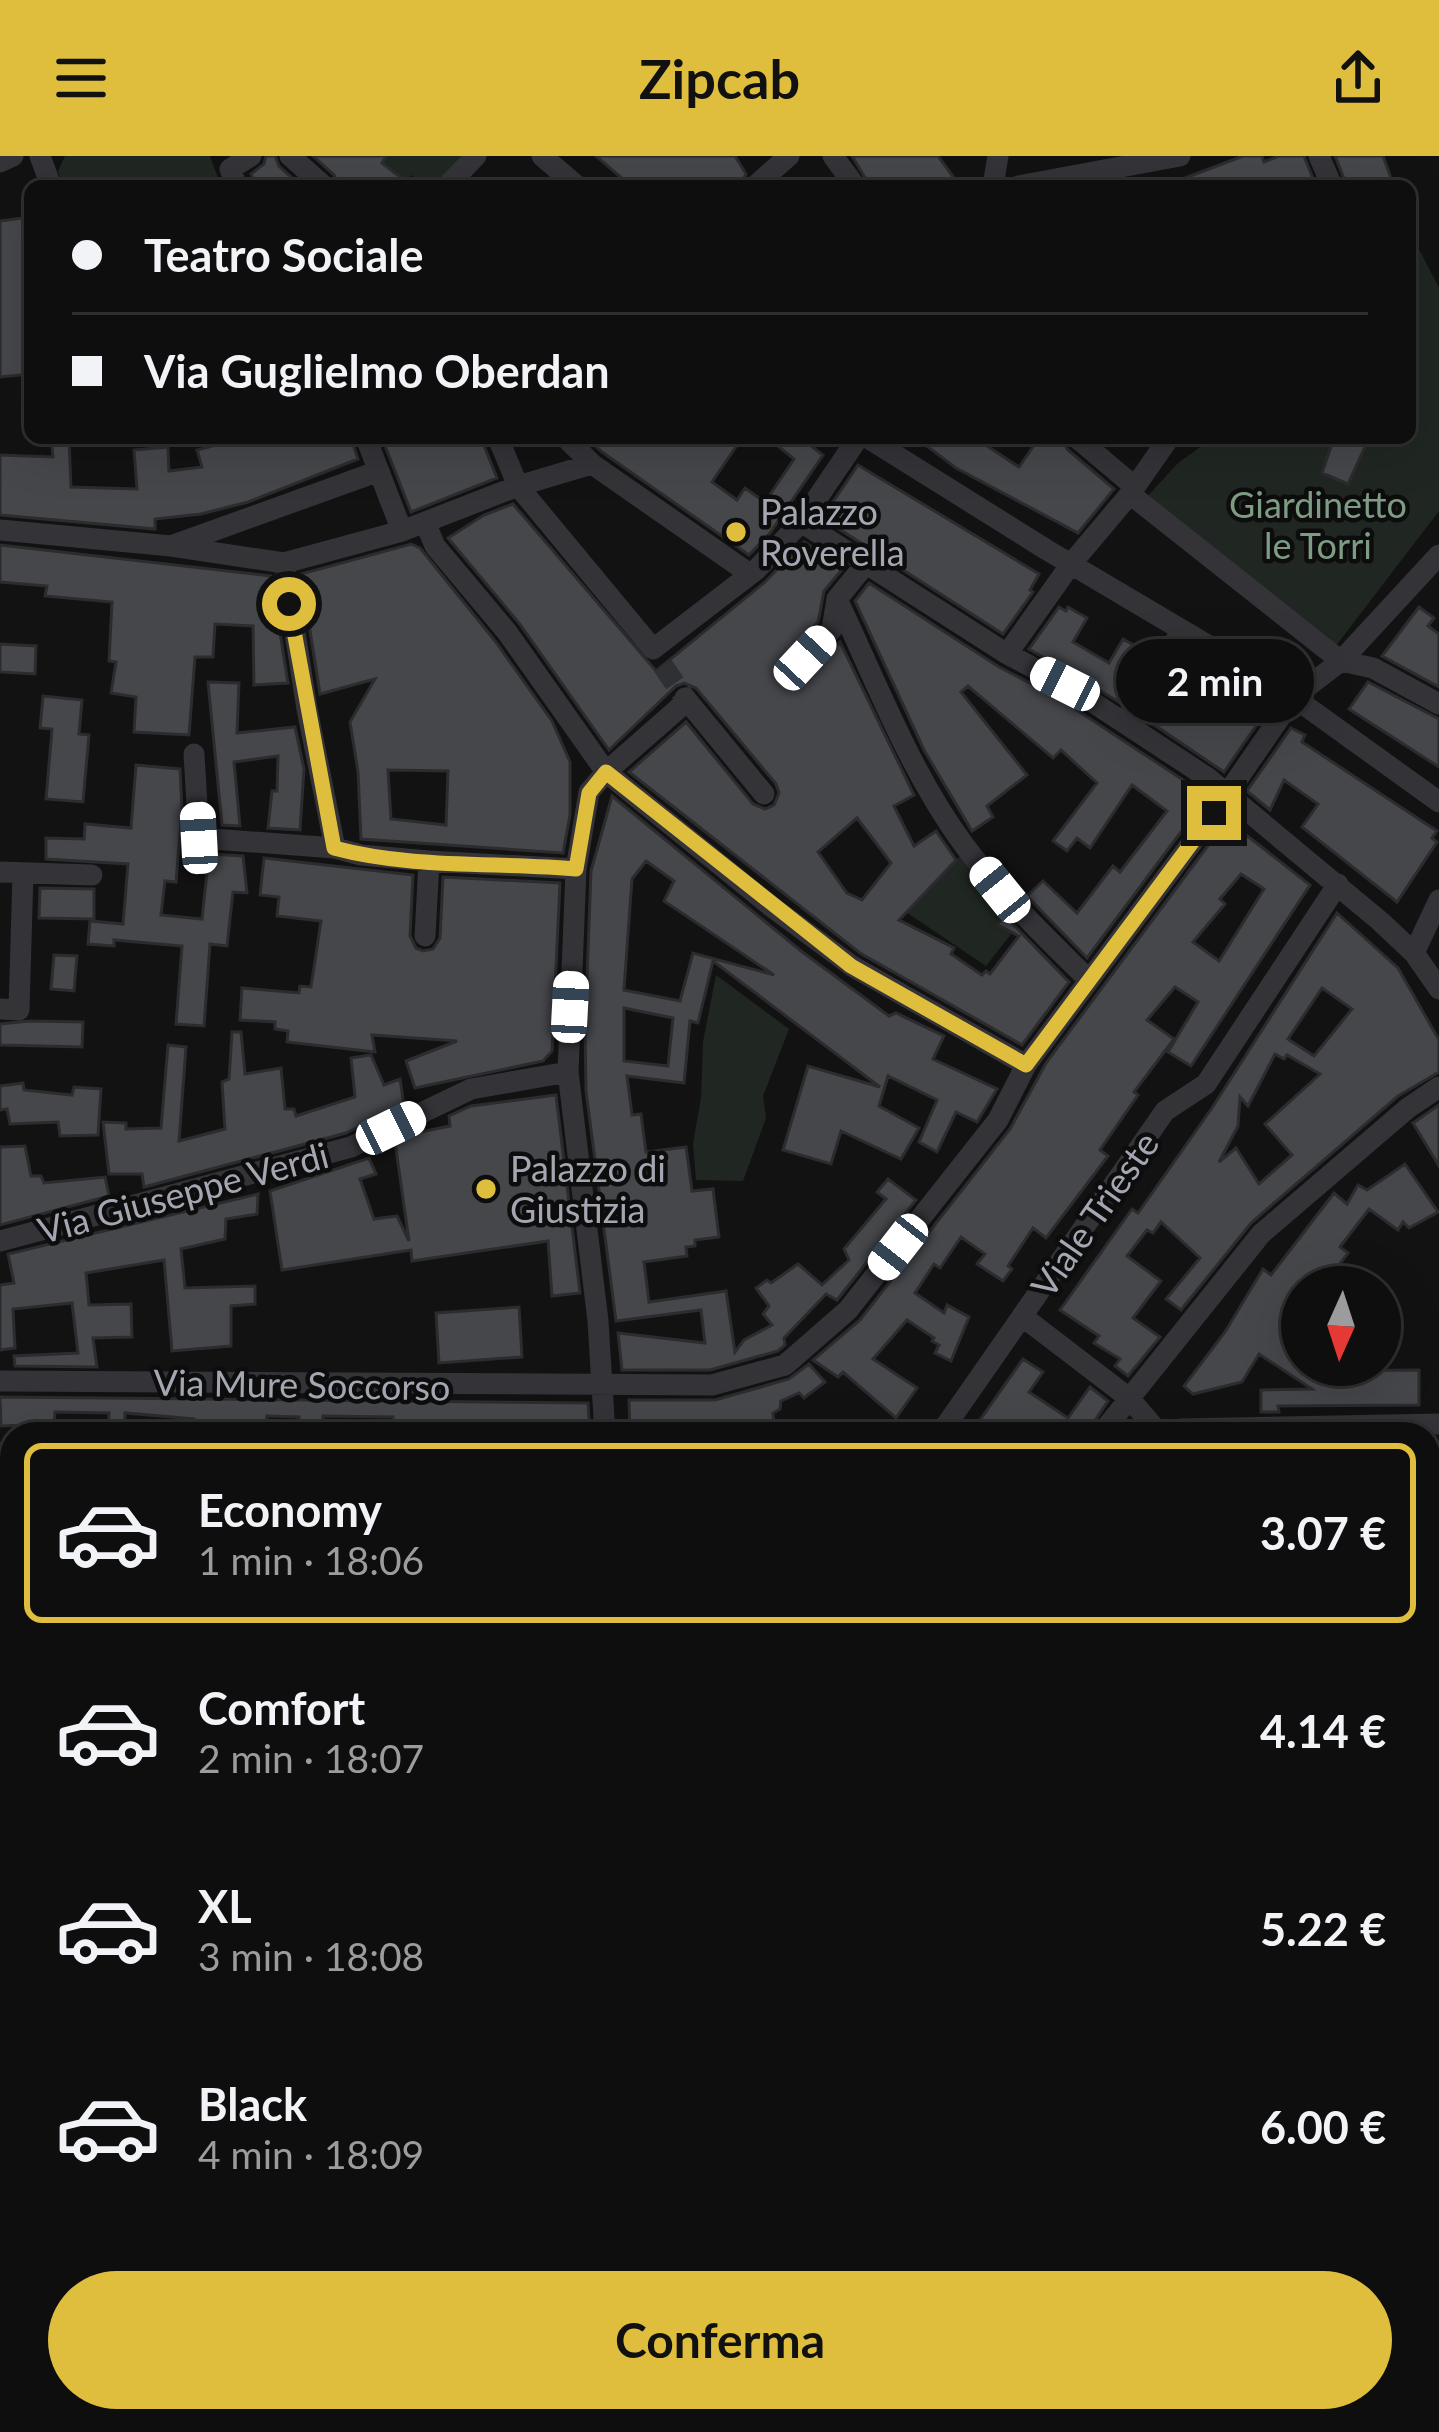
<!DOCTYPE html>
<html lang="it">
<meta charset="utf-8">
<style>
body{margin:0;font-family:Lato,sans-serif;background:#171717;color:#f1f3f6;height:100vh;display:flex;flex-direction:column;font-size:45px;white-space:nowrap}
*{box-sizing:border-box;margin:0}
p{font-size:39px;color:#9b9c9e}
.icon{flex:none;width:66px;height:66px;fill:none;stroke:currentColor;stroke-width:2;stroke-linecap:round;stroke-linejoin:round}
.map{position:relative;flex:1;overflow:hidden}
.details{position:absolute;left:0px;top:1266px;width:1440px;height:1011px;display:flex;flex-direction:column;background:#0e0e0e;border-radius:36px 36px 0 0;box-shadow:0 12px 48px #0002,0 0 0 3px #2e2e2e}
.details>*{flex:none}
.top-card{position:absolute;left:24px;top:24px;width:1392px;height:264px;border-radius:18px;box-shadow:0 12px 48px #0002,0 0 0 3px #2e2e2e;display:grid;align-content:center;height:264px;padding:0 48px;background:#0e0e0e}
.needle{width:78px;rotate:183deg}
.fabs{position:absolute;left:1281px;top:1110px;display:grid;gap:24px}
.fabs a{display:grid;place-items:center;width:120px;height:120px;border-radius:50%;background:#0e0e0e;box-shadow:0 12px 48px #0002,0 0 0 3px #2e2e2e;font-size:60px}
.end{position:absolute;width:54px;height:54px;margin:-27px;border:15px solid #e0be3d;background:#111;box-shadow:0 0 0 6px #111}
.from{border-radius:50%}
.bubble{position:absolute;height:84px;border-radius:42px;background:#0e0e0e;box-shadow:0 12px 48px #0002,0 0 0 3px #2e2e2e;font-size:39px;font-weight:700;line-height:84px;text-align:center}
.car{position:absolute;width:36px;height:72px;margin:-36px -18px;border-radius:15px;box-shadow:0 0 9px 3px #0007;background:linear-gradient(#fff 24%,#345 0 40%,#fff 0 76%,#345 0 86%,#fff 0)}
.top-card b{display:flex;align-items:center;gap:42px;height:114px;font-size:45px}
.top-card b+b{border-top:3px solid #2e2e2e}
.top-card i{width:30px;height:30px;background:#f1f3f6}
ul{padding:21px 0 0;list-style:none}
li{display:flex;align-items:center;gap:36px;height:180px;margin:0 24px 18px;padding:0 24px;border:6px solid transparent;border-radius:18px}
li div{flex:1}
li b{display:block;font-size:45px}
li em{font-style:normal;font-weight:700}
li.selected{border-color:#e0be3d}
li>.icon{width:108px;height:108px;stroke-width:1.5}
.cta{display:flex;gap:24px;margin-top:auto;padding:24px 48px}
.cta a{flex:1;height:138px;border-radius:72px;background:#e0be3d;color:#111;font-size:48px;font-weight:700;line-height:138px;text-align:center}
header{display:flex;justify-content:space-between;align-items:center;height:156px;padding:0 48px;background:#e0be3d;color:#111;font-size:54px;font-weight:700}
.map>svg:first-child{display:block}
</style>
<header><svg class="icon" aria-label="menu" viewBox="0 0 24 24"><path d="M4 6h16M4 12h16M4 18h16"/></svg>Zipcab<svg class="icon" aria-label="share" viewBox="0 0 24 24"><path d="M12 15V3M7 8l5-5 5 5M5 13v7h14v-7"/></svg></header>
<div class="map">
<svg width="1439" height="2276" viewBox="0 0 1439 2276">
<rect width="100%" height="100%" fill="#121213"/>
<path fill="#202722" d="M65,0H210L221,30H63L58,15Z
M382,0H463L439,30H425L411,19L406,25L382,7Z
M1420,95L1439,132V355L1335,491L1145,343L1178,307L1213,282H1410V103Z
M960,700L1005,754L998,769L1012,777L986,810L906,756Z
M716,819L789,873L763,940L766,962L743,1025L696,1024L693,988L701,942L703,886Z"/>
<path fill="#46474b" stroke="#2c2c2f" stroke-width="3" fill-rule="evenodd" d="M266,0H275L279,10L301,30H257L251,18L264,8Z
M313,0H386L382,7L412,30H339L334,19Z
M596,0H735L746,18L740,30H631Z
M852,0H938L960,30H870Z
M1243,0H1262L1264,6L1279,0H1304L1316,30H1276L1274,26L1261,30H1164Z
M1335,0H1383L1394,30H1347Z
M30,61V218L0,221V65Z
M51,282H69L71,331L137,333L134,294L168,291L169,315L202,311L197,294L228,286L227,282H351L358,303L248,346L201,358L155,363V373L0,359V299L53,301Z
M382,282H481L497,322L411,356Z
M587,282H742L712,326L737,344L745,332L765,346L794,303L768,282H801L823,299L770,377L749,399L602,296Z
M916,282H991L986,289L1019,311L1039,282H1062L1067,293L1114,333L1078,377L956,312Z
M1334,282H1369L1348,328L1322,317Z
M858,309L1039,418L1030,434L1033,436L1003,478L822,362Z
M513,348L656,515L765,426L804,386L844,411L824,435L818,466L793,493L791,507L801,516H810L840,486L914,639L894,650L914,690L936,675L956,704L899,764L954,792L951,798L982,819L986,815L990,818L1019,780L998,769L1003,758L1069,826L1022,889L860,797L629,616L686,566L753,648L765,653L774,649L779,637L776,628L696,532L684,527L676,530L609,594L519,467L448,382L484,359ZM857,662L891,707L862,744L847,737L818,696Z
M411,388L420,392L495,485L552,565L570,606V659L563,697L361,683L358,616L350,566L375,523L320,538L301,418ZM388,614L448,615L446,669L391,663Z
M0,389L271,420L288,527L254,529L253,470L215,468L213,501H195L189,579L134,576L136,541L111,537L116,506L109,505L112,446L45,440L47,430L0,426Z
M869,427L999,511L1057,541L1203,637L1204,645L1087,802L1027,740L1043,725L1077,757L1113,710L1120,716L1167,655L1132,629L1090,692L1077,682L1067,695L1053,685L1097,627L1061,594L1053,602L968,530L961,536L1027,619L987,650L993,661L972,675L924,594L855,445Z
M1059,451L1066,455L1068,451L1087,462L1073,486L1109,507L1123,483L1149,498L1119,546L1029,493Z
M1419,451L1434,462L1428,470L1439,478V531L1382,500Z
M0,488L36,490L35,518L0,516Z
M1176,511L1260,564L1224,616L1144,562Z
M208,526L239,527L237,577L295,571L304,613L300,674L268,672L272,635H277L278,600L234,606L240,670L222,669Z
M1368,526L1439,563V611L1349,553Z
M43,540L82,544L79,578L89,579L83,646L46,643L52,573L40,572Z
M1291,572L1305,579L1302,586L1437,675L1432,682L1437,686L1397,746L1302,671L1318,648L1284,624L1270,654L1247,635Z
M136,609L180,613L182,653L176,726L165,725L161,759L202,763L209,698L243,700L247,737L233,736L227,790L210,788L204,870L176,868L182,790L114,784V790L88,788L90,765L123,768L128,708L46,703V682L84,683L85,668L131,672Z
M612,640L801,795L889,860L896,857L944,880L933,903L997,933L977,966L956,956L937,996L919,986L937,944L888,920L879,950L919,972L901,1003L841,975L831,1008L783,994L808,910L880,931L713,805L698,867L690,865L684,927L627,920L632,959L641,958L646,996L686,991L692,1035L713,1033L719,1081L695,1084V1090L686,1091L687,1100L644,1106L649,1146L726,1135L735,1196L744,1184L772,1169L763,1158L769,1150L756,1132L767,1124L771,1127L798,1108L822,1129L849,1104L844,1093L886,1043L877,1036L888,1023L916,1044L837,1144L826,1138L784,1182L785,1189L778,1195L710,1214H622L618,1177L705,1187L701,1154L616,1165L586,935L585,876L591,715ZM646,705L674,725L664,745L774,819L693,797L680,845L624,834L632,723ZM624,852L673,862L668,910L624,905Z
M1227,664L1310,729L1191,910L1168,896L1198,846L1175,831L1147,864L1174,883L1134,936L1138,939L1100,994L1108,1000L1046,1082L1033,1072L1008,1110L1012,1113L1003,1125L977,1108L985,1098L961,1081L940,1112L934,1108L915,1137L944,1157L947,1149L969,1161L951,1205L935,1197L939,1189L932,1185L934,1182L907,1164L873,1203L917,1232L896,1262L843,1216L838,1221L813,1204L860,1164L1010,973L1046,907ZM1241,718L1264,733L1219,805L1193,786L1225,748L1220,743Z
M264,702L413,719L410,780L416,792L423,795L433,793L440,782L443,721L560,727L552,895L543,905L415,932L406,905L457,885L372,879L375,896L287,886L288,875L275,873V866L240,864L242,832L299,837L300,830L311,831L321,765L277,760L279,741L260,739Z
M40,732L94,733V763L39,762Z
M1337,757L1398,812L1439,884V916L1398,940L1251,1067L1181,1154L1166,1143L1200,1102L1161,1066L1153,1077L1147,1074L1127,1100L1161,1125L1133,1162L1160,1181L1128,1220L1115,1210L1120,1203L1094,1187L1099,1180L1060,1154L1132,1053L1138,1057L1212,952ZM1322,832L1352,853L1314,900L1288,883ZM1275,898L1284,903L1287,899L1320,918L1265,968L1292,999L1259,1028L1236,992L1219,1006L1238,970L1240,941L1248,950Z
M54,799L77,800L74,835L51,833Z
M29,865L83,866L82,891L0,889V868Z
M232,876H241L245,918L281,912L285,953H294L296,960L355,941L351,902L371,899L384,929L400,923L404,949L346,977L144,1031L142,1018H109L103,966L126,967V973L161,972L168,889L186,891L179,985L225,973L222,926L229,923Z
M23,927L24,934L72,939L74,931L101,933L98,979L60,980L58,966L10,968L7,953L0,954V930Z
M556,939L580,1137L552,1140L548,1085L412,1105L411,1094L282,1114L270,1035L369,1002L376,1018L360,1023L374,1063L397,1060L409,1085L395,986L415,977L450,970L449,960L471,950Z
M1439,949V1010L1413,967Z
M25,990L31,1020H41L44,1027L105,1021L109,1040L0,1069V991Z
M1405,1008L1438,1056L1409,1072L1403,1066L1398,1074L1369,1053L1340,1091L1348,1097L1332,1118L1353,1131H1302V1215L1419,1214V1249L1278,1250L1279,1256H1261V1234L1312,1233L1259,1198L1242,1226L1193,1238L1184,1230L1225,1176L1263,1113L1271,1119L1334,1037L1347,1048L1358,1029L1367,1034Z
M258,1038L257,1058L226,1063L225,1083L181,1093L185,1132L255,1130V1148L231,1150V1190L172,1195L164,1104L86,1117L89,1149L131,1148L132,1181L93,1182L97,1211L15,1210L14,1200L78,1197L72,1147L13,1153L15,1192L0,1194V1129L14,1127L8,1098Z
M519,1151L522,1201L439,1207L436,1157Z
M1023,1203L1043,1216L1029,1236L1068,1262L1090,1231L1108,1245L1086,1278H1057L1051,1270L1046,1278H1034L1022,1269L1016,1278H970Z
M809,1208L825,1226L804,1242L799,1237L781,1245L780,1253L773,1257L775,1278H630L629,1244H715L789,1223Z
M0,1241L588,1247L590,1278L393,1277V1261L323,1260L322,1278H298L299,1261L267,1260L265,1278H217L195,1275L194,1263L125,1257L124,1278H108L109,1257L55,1256L54,1268L1,1270Z"/>
<g fill="none" stroke-linecap="round" stroke-linejoin="round">
<path stroke="#2f3033" stroke-width="21" stroke-dasharray="21 10" stroke-linecap="butt" d="M663,510L685,542"/>
<path stroke="#333338" stroke-width="21" d="M40,0L51,30
M290,0L324,30
M542,0L577,30
M833,0L855,30
M1319,0L1332,30
M0,6L13,0
M237,30L230,13L251,0
M447,30L476,0
M755,30L789,0
M993,30L998,0
M1018,30L1180,0
M366,282L402,375
M498,282L518,330L653,493L756,414L801,366L858,282
M566,282L592,308L750,418
M868,282L1047,394L1285,535L1439,646
M1077,282L1135,331
M1130,338L1341,505L1373,512L1439,548
M425,366L435,390L507,476L606,616L772,751L852,810L1026,909
M801,366L1007,498L1065,528L1208,622L1380,765L1414,797L1439,833
M0,374L171,390L284,407L402,375L518,330L592,308
M171,390L379,315
M284,407L307,553L335,692
M837,443C876,525 910,616 964,689C1001,738 1045,781 1089,824
M1007,498L1071,408L1130,338L1169,282
M805,502L832,473L837,443L864,410
M685,542L764,638
M1125,565L1182,474
M194,598L199,682L335,692L361,699L429,705L576,713
M0,716L92,719
M425,780L429,705
M1414,797L1439,744
M0,853L19,854L23,717
M0,1085L351,991L471,933L568,916
M1022,1160L1129,1242L1160,1278
M0,1225L712,1229L785,1209L848,1154L998,964L1026,909L1214,657L1294,541L1341,505L1439,399
M1159,1277L1181,1273L1439,1268
M605,1278L598,1165L568,916L576,713L589,636L606,616L687,545
M940,1278L1165,955L1206,928L1338,728
M1101,1278L1261,1078L1408,952L1439,931
M0,1362L12,1363
M1428,1539L1439,1550
M0,1544L12,1545
M0,1575L12,1578
M0,1673L12,1710
M1428,1743L1439,1744
M0,1750L12,1787
M0,1812L12,1814
M0,1993H12
M0,2141H12
M164,2265L168,2276
M189,2265L193,2276
M702,2265V2276
M917,2265V2276
M1161,2265V2276
M443,2276V2265"/>
</g>
<g fill="none" stroke-linecap="round" stroke-linejoin="round">
<path stroke="#e0be3d" stroke-width="15" d="M289,448L334,692C412,713 497,706 576,713L589,637L606,616L851,810L1026,909L1214,657"/>
</g>
<g fill="#e0be3d" stroke="#0d0d0e" stroke-width="4.5">
<circle cx="736" cy="376" r="12"/>
<circle cx="486" cy="1033" r="12"/>
</g>
<g text-anchor="middle" dominant-baseline="central" stroke-width="9" stroke-linejoin="round" paint-order="stroke">
<g font-size="36" fill="#7d9c83" stroke="#0d0d0e">
<text x="1318" y="348">Giardinetto<tspan x="1318" dy="41">le Torri</tspan></text>
</g>
<g font-size="36" fill="#a4a7b2" stroke="#0d0d0e" text-anchor="start">
<text x="760" y="355">Palazzo<tspan x="760" dy="41">Roverella</tspan></text>
<text x="510" y="1012">Palazzo di<tspan x="510" dy="41">Giustizia</tspan></text>
</g>
<g font-size="36" fill="#a4a7b2" stroke="#0d0d0e">
<text transform="translate(183 1036) rotate(-15)">Via Giuseppe Verdi</text>
<text transform="translate(1094 1058) rotate(-55)">Viale Trieste</text>
<text transform="translate(302 1228) rotate(1)">Via Mure Soccorso</text>
</g>
</g>
</svg>
<div class="fabs">
<a><svg class="needle" viewBox="-14 -14 28 28"><path d="M0-13l5 13h-10z" fill="#e53935"/><path d="M0 13l5-13h-10z" fill="#9b9c9e"/></svg></a>
</div>
<i class="end from" style="left:289px;top:448px"></i>
<i class="end" style="left:1214px;top:657px"></i>
<div class="bubble" style="left:1116px;top:483px;width:198px">2 min</div>
<i class="car" style="left:805px;top:502px;rotate:43deg"></i>
<i class="car" style="left:1065px;top:528px;rotate:297deg"></i>
<i class="car" style="left:199px;top:682px;rotate:357deg"></i>
<i class="car" style="left:1000px;top:734px;rotate:321deg"></i>
<i class="car" style="left:570px;top:851px;rotate:3deg"></i>
<i class="car" style="left:391px;top:972px;rotate:64deg"></i>
<i class="car" style="left:898px;top:1091px;rotate:218deg"></i>
<div class="top-card">
<b><i class="from"></i>Teatro Sociale</b>
<b><i></i>Via Guglielmo Oberdan</b>
</div>
<section class="details">
<ul>
<li class="selected"><svg class="icon" aria-label="car" viewBox="0 0 24 24"><path d="M5 17H2v-5l4-1 3-4h7l3 4 3 1v5h-3M9 17h6M6 11h13"/><circle cx="7" cy="17" r="2"/><circle cx="17" cy="17" r="2"/></svg><div><b>Economy</b><p>1 min · 18:06</p></div><em>3.07 €</em></li>
<li><svg class="icon" aria-label="car" viewBox="0 0 24 24"><path d="M5 17H2v-5l4-1 3-4h7l3 4 3 1v5h-3M9 17h6M6 11h13"/><circle cx="7" cy="17" r="2"/><circle cx="17" cy="17" r="2"/></svg><div><b>Comfort</b><p>2 min · 18:07</p></div><em>4.14 €</em></li>
<li><svg class="icon" aria-label="car" viewBox="0 0 24 24"><path d="M5 17H2v-5l4-1 3-4h7l3 4 3 1v5h-3M9 17h6M6 11h13"/><circle cx="7" cy="17" r="2"/><circle cx="17" cy="17" r="2"/></svg><div><b>XL</b><p>3 min · 18:08</p></div><em>5.22 €</em></li>
<li><svg class="icon" aria-label="car" viewBox="0 0 24 24"><path d="M5 17H2v-5l4-1 3-4h7l3 4 3 1v5h-3M9 17h6M6 11h13"/><circle cx="7" cy="17" r="2"/><circle cx="17" cy="17" r="2"/></svg><div><b>Black</b><p>4 min · 18:09</p></div><em>6.00 €</em></li>
</ul>
<div class="cta"><a>Conferma</a></div>
</section>
</div>
